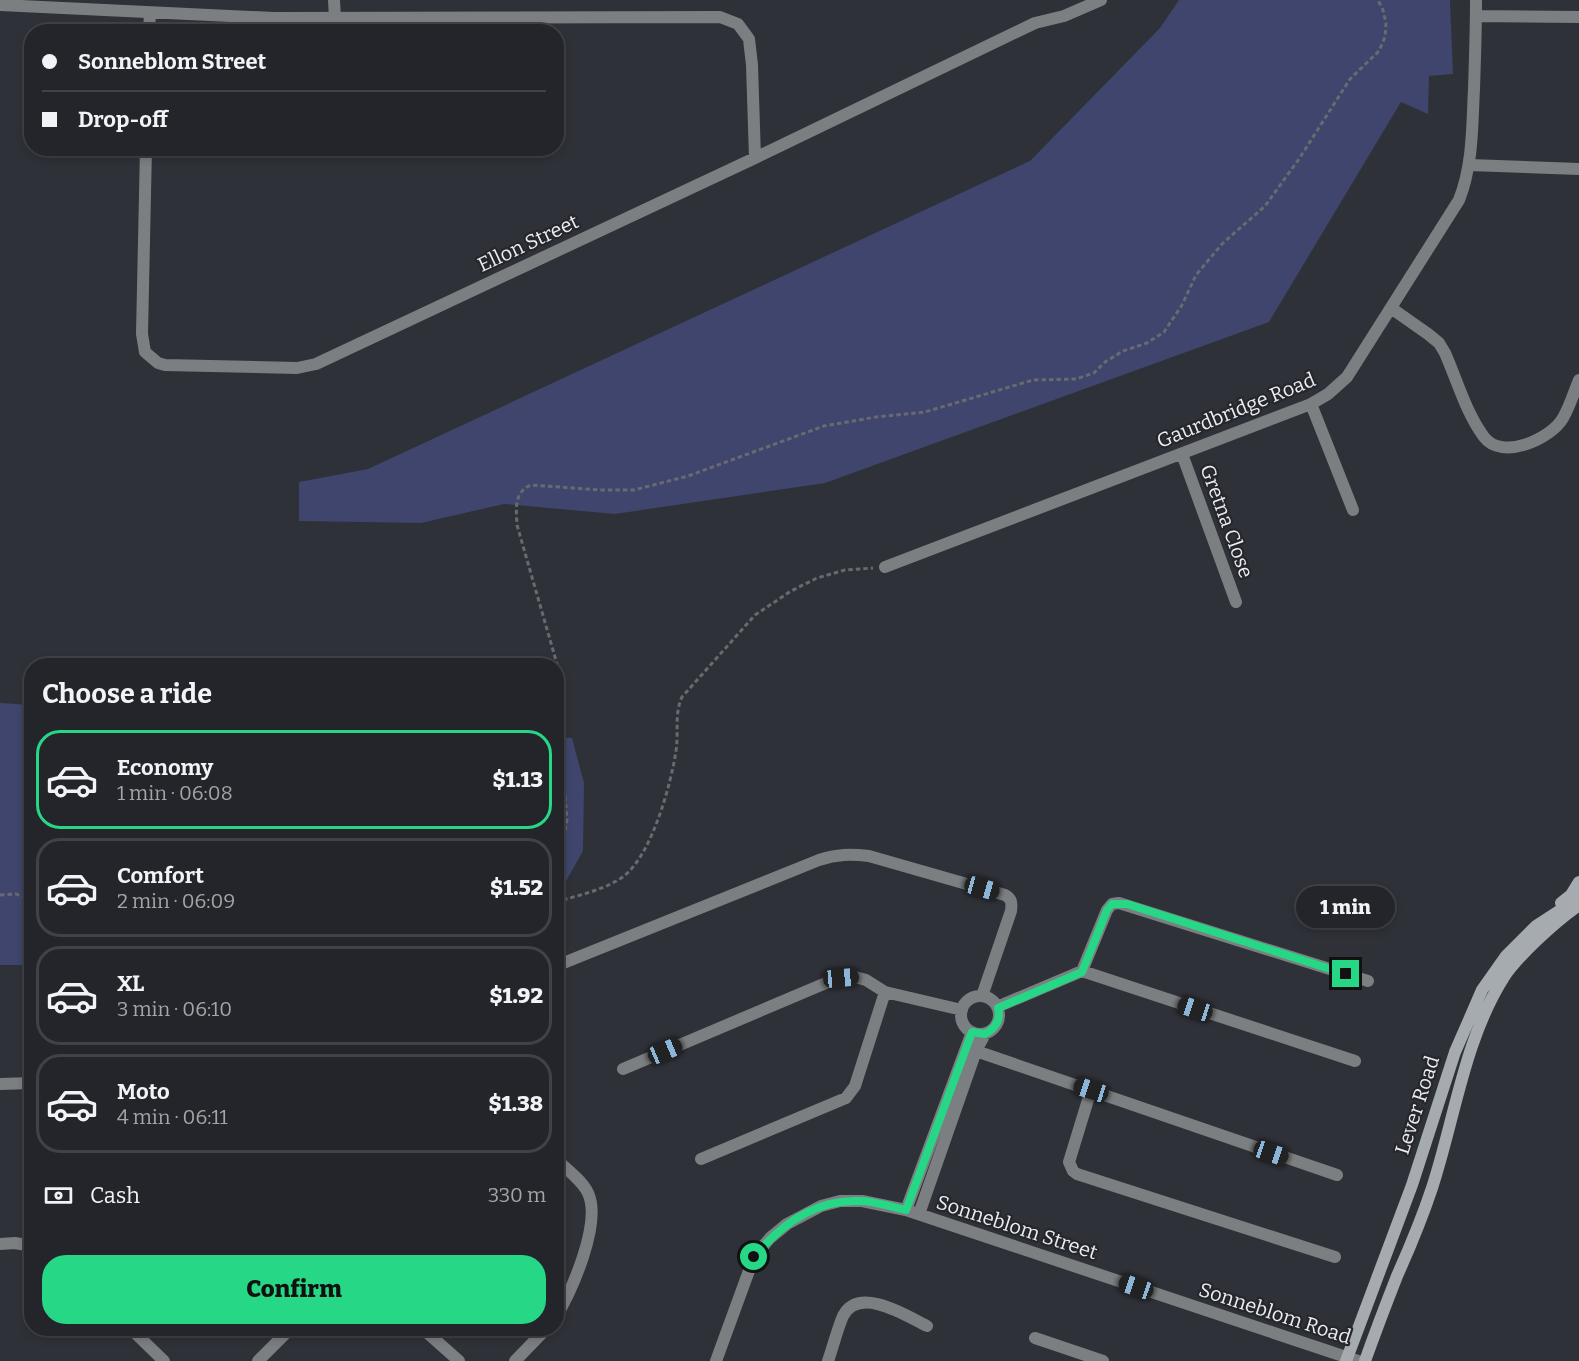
<!DOCTYPE html>
<meta charset="utf-8">
<style>
body{margin:0;font-family:Bitter,serif;background:#2b2d32;color:#f1f3f6;height:100vh;display:flex;flex-direction:column;font-size:22px;white-space:nowrap}
*{box-sizing:border-box;margin:0}
p{font-size:20px;color:#a3a5a8}
.icon{flex:none;width:33px;height:33px;fill:none;stroke:currentColor;stroke-width:2;stroke-linecap:round;stroke-linejoin:round}
.map{position:relative;flex:1;overflow:hidden}
.sheet{position:absolute;left:24px;top:658px;width:540px;height:678px;display:flex;flex-direction:column;background:#23252a;border-radius:24px;box-shadow:0 3px 9px #0003,0 0 0 2px #404247}
.sheet>*{flex:none}
.top-card{position:absolute;left:24px;top:24px;width:540px;height:132px;border-radius:24px;box-shadow:0 3px 9px #0003,0 0 0 2px #404247;display:grid;align-content:center;height:132px;padding:0 18px;background:#23252a}
.end{position:absolute;width:27px;height:27px;margin:-14px;border:8px solid #26d886;background:#111;box-shadow:0 0 0 3px #111}
.from{border-radius:50%}
.bubble{position:absolute;height:42px;border-radius:21px;background:#23252a;box-shadow:0 3px 9px #0003,0 0 0 2px #404247;font-size:20px;font-weight:800;line-height:42px;text-align:center}
.car{position:absolute;width:18px;height:36px;margin:-18px -9px;border-radius:8px;box-shadow:0 0 4px 2px #0007;background:linear-gradient(#222 24%,#8ab4d8 0 40%,#222 0 76%,#8ab4d8 0 86%,#222 0)}
.top-card b{display:flex;align-items:center;gap:21px;height:57px;font-size:22px}
.top-card b+b{border-top:2px solid #404247}
.top-card i{width:15px;height:15px;background:#f1f3f6}
ul{padding:0;list-style:none}
li{display:flex;align-items:center;gap:18px;height:99px;margin:0 12px 9px;padding:0 6px;border:3px solid #404247;border-radius:24px}
li div{flex:1}
li b{display:block;font-size:22px}
li em{font-style:normal;font-weight:800}
li.active{border-color:#26d886}
li>.icon{width:54px;height:54px;stroke-width:1.5}
h2{padding:0 18px;font-size:27px;line-height:72px}
.pay{display:flex;align-items:center;gap:15px;height:66px;padding:0 18px;font-size:22px}
.pay p{margin-inline-start:auto}
.button{display:flex;gap:12px;margin-top:auto;padding:12px 18px}
.button a{flex:1;height:69px;border-radius:24px;background:#26d886;color:#111;font-size:24px;font-weight:800;line-height:69px;text-align:center}
.map>svg:first-child{display:block}
</style>
<div class="map">
<svg width="1579" height="1361" viewBox="0 0 1579 1361">
<rect width="100%" height="100%" fill="#2f3138"/>
<path fill="#3f456c" d="M1179,0H1450L1453,74L1429,76L1428,114L1401,102L1269,322L825,483L615,514L504,504L421,523L299,521V482L368,469L1030,161L1160,28Z
M0,703L31,705V965H0Z
M557,737L572,738L584,783L583,851L557,897Z"/>
<g fill="none" stroke-linecap="round" stroke-linejoin="round">
<path stroke="#686a70" stroke-width="3" stroke-dasharray="4.5 3" stroke-linecap="butt" d="M556,859L564,838L567,819L560,741L559,671L517,525C516,508 514,492 531,485L600,490H634L688,476L824,426L876,417L925,412L1033,380L1076,379L1094,373L1105,362L1123,351L1147,343L1164,332L1182,305L1196,275L1222,244L1265,206L1299,159L1350,79L1379,51L1385,37L1386,23L1383,10L1378,0
M0,895L16,894L32,901
M556,902C579,895 605,890 624,876C652,854 671,784 676,751C679,732 674,714 682,697L755,615L791,591L817,578L845,570L873,568"/>
<path stroke="#7b7f81" stroke-width="12" d="M334,0L335,18
M0,5L274,18L720,17L738,24L749,39L752,65L755,158
M1476,16L1579,17
M149,32L150,13
M146,148L142,334L145,352L158,363L165,365L297,368L316,364L755,158L1035,23L1064,16L1101,0
M1469,165L1579,169
M1391,308L1428,334L1439,343L1445,353C1457,380 1466,413 1484,437C1502,461 1551,439 1563,418C1570,406 1574,392 1579,380
M1311,404L1353,510
M1182,454L1236,602
M885,567L1311,404L1328,394L1347,377L1459,200C1473,165 1472,126 1474,89C1475,59 1476,30 1476,0
M556,966L819,860C837,854 851,854 869,856L1005,895C1012,899 1012,903 1011,911L982,996
M1082,971L1107,910L1112,904L1119,903L1368,981
M961 1015a19 19 0 1 1 38 0a19 19 0 1 1-38 0Z
M997,1007L1082,971L1355,1061
M976,1051L1337,1175
M623,1069L833,980L855,977L866,980L885,992L962,1010
M0,1084L32,1083
M1091,1090L1069,1162L1073,1171L1077,1174L1335,1257
M556,1159C567,1170 582,1180 588,1193C602,1223 572,1290 556,1317
M701,1159L846,1098L855,1086L885,992
M906,1210L972,1032
M919,1214L976,1051L985,1034
M0,1244L15,1243L32,1246
M131,1329L164,1361
M423,1329L459,1361
M1035,1338L1103,1361
M258,1361L290,1329
M515,1361L546,1329
M716,1361L754,1257L770,1238L787,1224L821,1206L840,1201H862L906,1210L1358,1361
M828,1361C833,1347 837,1330 843,1316C859,1285 907,1316 927,1326"/>
<path stroke="#a5abae" stroke-width="12" d="M1561,903L1571,895L1579,882
M1346,1361L1412,1185L1455,1052L1482,990L1506,956L1536,926L1579,898
M1365,1361C1375,1333 1386,1304 1397,1276C1410,1247 1422,1218 1432,1188C1455,1118 1464,1040 1504,977C1517,957 1555,922 1575,908"/>
</g>
<g fill="none" stroke-linecap="round" stroke-linejoin="round">
<path stroke="#26d886" stroke-width="8" d="M754,1257C781,1224 815,1199 860,1201C875,1201 891,1207 906,1210L972,1032L985,1034C996,1028 1001,1020 998,1008L1082,972L1107,910L1112,904H1127L1346,974"/>
</g>
<g text-anchor="middle" dominant-baseline="central" stroke-width="4.5" stroke-linejoin="round" paint-order="stroke">
<g font-size="20" fill="#ecedf1" stroke="#26272d">
<text transform="translate(528 243) rotate(-25)">Ellon Street</text>
<text transform="translate(1236 410) rotate(-22)">Gaurdbridge Road</text>
<text transform="translate(1227 521) rotate(70)">Gretna Close</text>
<text transform="translate(1417 1105) rotate(-72)">Lever Road</text>
<text transform="translate(1017 1227) rotate(18)">Sonneblom Street</text>
<text transform="translate(1275 1313) rotate(18)">Sonneblom Road</text>
</g>
</g>
</svg>
<i class="end from" style="left:754px;top:1257px"></i>
<i class="end" style="left:1346px;top:974px"></i>
<div class="bubble" style="left:1296px;top:886px;width:99px">1 min</div>
<i class="car" style="left:982px;top:888px;rotate:106deg"></i>
<i class="car" style="left:841px;top:978px;rotate:85deg"></i>
<i class="car" style="left:1195px;top:1009px;rotate:288deg"></i>
<i class="car" style="left:665px;top:1051px;rotate:67deg"></i>
<i class="car" style="left:1091px;top:1090px;rotate:288deg"></i>
<i class="car" style="left:1271px;top:1153px;rotate:109deg"></i>
<i class="car" style="left:1136px;top:1287px;rotate:289deg"></i>
<div class="top-card">
<b><i class="from"></i>Sonneblom Street</b>
<b><i></i>Drop-off</b>
</div>
<section class="sheet">
<h2>Choose a ride</h2>
<ul>
<li class="active"><svg class="icon" aria-label="car" viewBox="0 0 24 24"><path d="M5 17H2v-5l4-1 3-4h7l3 4 3 1v5h-3M9 17h6M6 11h13"/><circle cx="7" cy="17" r="2"/><circle cx="17" cy="17" r="2"/></svg><div><b>Economy</b><p>1 min · 06:08</p></div><em>$1.13</em></li>
<li><svg class="icon" aria-label="car" viewBox="0 0 24 24"><path d="M5 17H2v-5l4-1 3-4h7l3 4 3 1v5h-3M9 17h6M6 11h13"/><circle cx="7" cy="17" r="2"/><circle cx="17" cy="17" r="2"/></svg><div><b>Comfort</b><p>2 min · 06:09</p></div><em>$1.52</em></li>
<li><svg class="icon" aria-label="car" viewBox="0 0 24 24"><path d="M5 17H2v-5l4-1 3-4h7l3 4 3 1v5h-3M9 17h6M6 11h13"/><circle cx="7" cy="17" r="2"/><circle cx="17" cy="17" r="2"/></svg><div><b>XL</b><p>3 min · 06:10</p></div><em>$1.92</em></li>
<li><svg class="icon" aria-label="car" viewBox="0 0 24 24"><path d="M5 17H2v-5l4-1 3-4h7l3 4 3 1v5h-3M9 17h6M6 11h13"/><circle cx="7" cy="17" r="2"/><circle cx="17" cy="17" r="2"/></svg><div><b>Moto</b><p>4 min · 06:11</p></div><em>$1.38</em></li>
</ul>
<div class="pay"><svg class="icon" aria-label="cash" viewBox="0 0 24 24"><path d="M3 7h18v10H3z"/><circle cx="12" cy="12" r="2"/></svg>Cash<p>330 m</p></div>
<div class="button"><a>Confirm</a></div>
</section>
</div>
